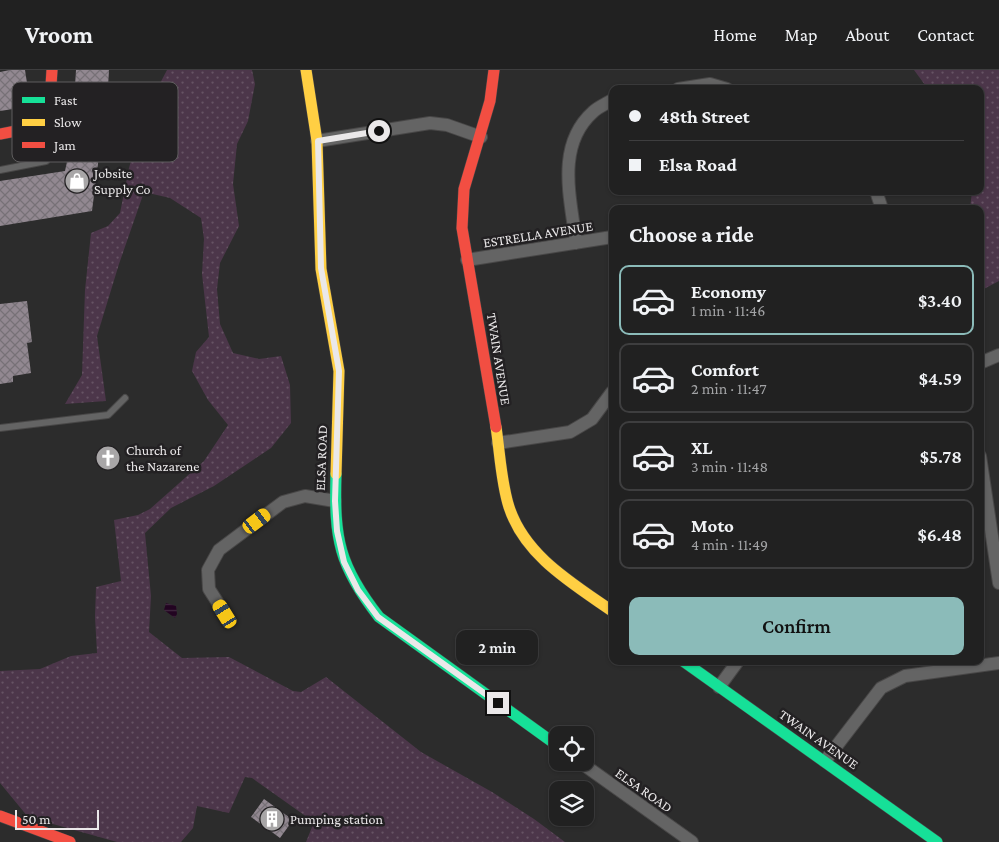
<!DOCTYPE html>
<meta charset="utf-8">
<style>
body{margin:0;font-family:"Crimson Pro",serif;background:#2d2e2e;color:#f1f3f6;height:100vh;display:flex;flex-direction:column;font-size:19px;white-space:nowrap}
*{box-sizing:border-box;margin:0}
p{font-size:16px;color:#a2a3a5}
.icon{flex:none;width:28px;height:28px;fill:none;stroke:currentColor;stroke-width:2;stroke-linecap:round;stroke-linejoin:round}
.map{position:relative;flex:1;overflow:hidden}
.sheet{position:absolute;left:609px;top:135px;width:375px;height:460px;display:flex;flex-direction:column;background:#212121;border-radius:10px;box-shadow:0 1px 4px #0004,0 0 0 1px #3e3e3f}
.sheet>*{flex:none}
.hud{position:absolute;left:609px;top:15px;width:375px;height:110px;border-radius:10px;box-shadow:0 1px 4px #0004,0 0 0 1px #3e3e3f;display:grid;align-content:center;height:110px;padding:0 20px;background:#212121}
.tools{position:absolute;left:549px;top:656px;display:grid;gap:10px}
.tools a{display:grid;place-items:center;width:45px;height:45px;border-radius:10px;background:#212121;box-shadow:0 1px 4px #0004,0 0 0 1px #3e3e3f;font-size:25px}
.scale{position:absolute;left:15px;bottom:12px;width:84px;box-sizing:border-box;padding-left:5px;border:2px solid #eae8e9;border-top:0;font-size:14px;line-height:18px;white-space:nowrap;color:#eae8e9;-webkit-text-stroke:4px #232123;paint-order:stroke}
.end{position:absolute;width:22px;height:22px;margin:-11px;border:6px solid #eae8e9;background:#111;box-shadow:0 0 0 2px #111}
.from{border-radius:50%}
.bubble{position:absolute;height:35px;border-radius:10px;background:#212121;box-shadow:0 1px 4px #0004,0 0 0 1px #3e3e3f;font-size:16px;font-weight:600;line-height:35px;text-align:center}
.car{position:absolute;width:15px;height:30px;margin:-15px -8px;border-radius:6px;box-shadow:0 0 4px 1px #0007;background:linear-gradient(#f5c518 24%,#345 0 40%,#f5c518 0 76%,#345 0 86%,#f5c518 0)}
.hud b{display:flex;align-items:center;gap:18px;height:48px;font-size:19px}
.hud b+b{border-top:1px solid #3e3e3f}
.hud i{width:12px;height:12px;background:#f1f3f6}
ul{padding:0;list-style:none}
li{display:flex;align-items:center;gap:15px;height:70px;margin:0 10px 8px;padding:0 10px;border:2px solid #3e3e3f;border-radius:10px}
li div{flex:1}
li b{display:block;font-size:19px}
li em{font-style:normal;font-weight:600}
li.on{border-color:#8bbbb9}
li>.icon{width:45px;height:45px;stroke-width:1.5}
h2{padding:0 20px;font-size:22px;line-height:60px}
.action{display:flex;gap:10px;margin-top:auto;padding:10px 20px}
.action a{flex:1;height:58px;border-radius:10px;background:#8bbbb9;color:#111;font-size:20px;font-weight:600;line-height:58px;text-align:center}
header{display:flex;align-items:center;gap:30px;box-sizing:border-box;height:70px;padding:0 25px;background:#212121;border-bottom:1px solid #3e3e3f}
header strong{font-size:24px}
nav{display:flex;gap:28px;margin-inline-start:auto;font-size:18px}
.map>svg:first-child{display:block}
</style>
<header>
<strong>Vroom</strong>
<nav><a>Home</a><a>Map</a><a>About</a><a>Contact</a></nav>
</header>
<div class="map">
<svg width="999" height="772" viewBox="0 0 999 772">
<defs>
<pattern id="grass-dots" width="8" height="8" patternUnits="userSpaceOnUse" patternTransform="scale(1.25)"><rect width="8" height="8" fill="#4c364a"/><path d="M2 2h.1M6 6h.1" fill="none" stroke="#665364" stroke-width="1.8" stroke-linecap="round"/></pattern>
<pattern id="water-rules" width="6" height="5" patternUnits="userSpaceOnUse" patternTransform="scale(1.25)"><rect width="6" height="5" fill="#220421"/><path d="M0 2.5h6" fill="none" stroke="#422941"/></pattern>
<pattern id="building-cross-hatch" width="8" height="8" patternUnits="userSpaceOnUse" patternTransform="scale(1.25)"><rect width="8" height="8" fill="#928891"/><path d="M0 0l8 8M0 8l8-8" fill="none" stroke="#777177"/></pattern>
</defs>
<rect width="100%" height="100%" fill="#2c2c2c"/>
<path fill="url(#grass-dots)" d="M167,0H252L255,14L248,51L237,74L233,114L239,156L220,193L217,219L220,254L233,283L259,289L281,286L290,315L291,353L271,378L214,416L171,438L145,463L151,526L149,562L182,588L229,587L293,621L301,622L326,607L421,682L492,722L534,749L565,772H306L314,752L252,708L245,707L229,743L197,736L193,758L181,772H117L28,747L0,713V601L40,599L71,586L97,583L95,547L96,517L121,511L114,450L138,445L150,439L204,391L228,355L208,330L192,301L196,282L209,267L202,204L204,169L201,148L170,128L144,122L119,194L97,266L106,331L65,334L82,305L85,220L91,163L108,156L120,143L129,98L145,42Z
M914,0H999V211L980,221V139H970L972,121H980V19H928Z"/>
<path fill="url(#water-rules)" d="M166,533L176,536L177,544L175,548L164,540Z"/>
<path fill="url(#building-cross-hatch)" d="M10,0H25L27,13L22,14L26,37L0,41V2Z
M76,0H109L108,18L75,16Z
M74,58L102,62L92,141L0,156V111L65,101Z
M27,231L32,272L27,273L31,303L13,306V312L0,314V234Z
M264,729L293,750L280,768L251,747Z"/>
<g fill="none" stroke-linecap="round" stroke-linejoin="round">
<defs>
<path id="lane" d="M52,25L113,27
M46,87C60,79 71,71 69,53L49,45
M0,100L46,91L39,56
M0,358L108,345L125,328"/>
<path id="street" d="M678,19L710,14L727,19
M317,71L430,53L447,55L481,67
M876,121L882,139
M576,173C571,129 555,76 593,42C598,37 606,34 612,30
M467,190L612,167
M980,293L999,285
M498,373L570,362L592,349L612,322
M980,386L999,513
M225,544L209,519L208,500L219,480L283,432L305,426L335,431
M719,617L738,591
M825,691L881,618L905,606L999,593
M580,692L692,772"/>
<path id="fast" d="M336,404C334,469 339,496 379,547L558,676
M683,591L937,772"/>
<path id="slow" d="M306,0L317,71L321,199L339,301L336,404
M496,357C500,383 501,412 509,437C525,486 572,513 612,541"/>
<path id="jam" d="M494,0L490,31L464,119L462,158L496,357
M0,64L31,58L46,48L50,31L52,0
M0,746L70,772"/>
</defs>
<use href="#lane" stroke="#484747" stroke-width="8"/>
<use href="#street" stroke="#484747" stroke-width="14"/>
<use href="#fast" stroke="#484747" stroke-width="12"/>
<use href="#slow" stroke="#484747" stroke-width="12"/>
<use href="#jam" stroke="#484747" stroke-width="12"/>
<use href="#lane" stroke="#646464" stroke-width="6"/>
<use href="#street" stroke="#646464" stroke-width="12"/>
<use href="#fast" stroke="#16e098" stroke-width="11"/>
<use href="#slow" stroke="#ffcf43" stroke-width="11"/>
<use href="#jam" stroke="#f24e42" stroke-width="11"/>
</g>
<g fill="none" stroke-linecap="round" stroke-linejoin="round">
<path stroke="#eae8e9" stroke-width="6" d="M379,61L318,71L321,198L339,301L335,431L337,461L344,492L358,520L378,547L498,633"/>
</g>
<defs>
<symbol id="shop-disc" viewBox="-11 -11 22 22"><circle r="9.5" fill="#a8a6a7" stroke="#232123"/><path d="M-5-2.5h2.3a2.7 3.5 0 0 1 5.4 0H5L5.5 6h-11ZM-1.5-2.5h3a1.5 2.3 0 0 0-3 0Z" fill="#fff"/></symbol>
<symbol id="church-disc" viewBox="-11 -11 22 22"><circle r="9.5" fill="#a8a6a7" stroke="#232123"/><path d="M-1.2-6h2.4v3.5h3.3v2.4h-3.3V6h-2.4V-.1h-3.3v-2.4h3.3Z" fill="#fff"/></symbol>
<symbol id="building-disc" viewBox="-11 -11 22 22"><circle r="9.5" fill="#a8a6a7" stroke="#232123"/><path d="M-4-6H4V6H1V3H-1V6H-4ZM-2.5-4.3h1.7v1.8h-1.7ZM.8-4.3h1.7v1.8H.8ZM-2.5-1h1.7V.8h-1.7ZM.8-1h1.7V.8H.8Z" fill="#fff"/></symbol>
</defs>
<g fill-rule="evenodd">
<use href="#shop-disc" x="63" y="97" width="28" height="28"/>
<use href="#church-disc" x="94" y="374" width="28" height="28"/>
<use href="#building-disc" x="258" y="735" width="28" height="28"/>
</g>
<g text-anchor="middle" dominant-baseline="central" stroke-width="5" stroke-linejoin="round" paint-order="stroke">
<g font-size="14" fill="#eae8e9" stroke="#232123" text-anchor="start">
<text x="94" y="103">Jobsite<tspan x="94" dy="16">Supply Co</tspan></text>
<text x="126" y="380">Church of<tspan x="126" dy="16">the Nazarene</tspan></text>
<text x="290" y="749">Pumping station</text>
</g>
<g font-size="14" fill="#eae8e9" stroke="#232123">
<text transform="translate(538 164) rotate(-9)">ESTRELLA AVENUE</text>
<text transform="translate(499 289) rotate(81)">TWAIN AVENUE</text>
<text transform="translate(321 388) rotate(-88)">ELSA ROAD</text>
<text transform="translate(819 669) rotate(35)">TWAIN AVENUE</text>
<text transform="translate(644 720) rotate(35)">ELSA ROAD</text>
</g>
</g>
<rect x="12" y="12" width="166" height="80" rx="8" fill="#232123" stroke="#5f5d5e" stroke-width="1"/>
<rect x="22" y="27" width="23" height="6" fill="#16e098"/>
<rect x="22" y="49" width="23" height="7" fill="#ffcf43"/>
<rect x="22" y="72" width="23" height="6" fill="#f24e42"/>
<g font-size="14" fill="#eae8e9">
<text x="54" y="35">Fast</text>
<text x="54" y="57">Slow</text>
<text x="54" y="80">Jam</text>
</g>
</svg>
<div class="tools">
<a><svg class="icon" aria-label="locate" viewBox="0 0 24 24"><circle cx="12" cy="12" r="6"/><path d="M12 2v4M12 18v4M2 12h4M18 12h4"/></svg></a>
<a><svg class="icon" aria-label="layers" viewBox="0 0 24 24"><path d="M12 4l9 5-9 5-9-5zM3 14l9 5 9-5"/></svg></a>
</div>
<div class="scale">50 m</div>
<i class="end from" style="left:379px;top:61px"></i>
<i class="end" style="left:498px;top:633px"></i>
<div class="bubble" style="left:456px;top:560px;width:82px">2 min</div>
<i class="car" style="left:257px;top:451px;rotate:53deg"></i>
<i class="car" style="left:225px;top:544px;rotate:328deg"></i>
<div class="hud">
<b><i class="from"></i>48th Street</b>
<b><i></i>Elsa Road</b>
</div>
<section class="sheet">
<h2>Choose a ride</h2>
<ul>
<li class="on"><svg class="icon" aria-label="car" viewBox="0 0 24 24"><path d="M5 17H2v-5l4-1 3-4h7l3 4 3 1v5h-3M9 17h6M6 11h13"/><circle cx="7" cy="17" r="2"/><circle cx="17" cy="17" r="2"/></svg><div><b>Economy</b><p>1 min · 11:46</p></div><em>$3.40</em></li>
<li><svg class="icon" aria-label="car" viewBox="0 0 24 24"><path d="M5 17H2v-5l4-1 3-4h7l3 4 3 1v5h-3M9 17h6M6 11h13"/><circle cx="7" cy="17" r="2"/><circle cx="17" cy="17" r="2"/></svg><div><b>Comfort</b><p>2 min · 11:47</p></div><em>$4.59</em></li>
<li><svg class="icon" aria-label="car" viewBox="0 0 24 24"><path d="M5 17H2v-5l4-1 3-4h7l3 4 3 1v5h-3M9 17h6M6 11h13"/><circle cx="7" cy="17" r="2"/><circle cx="17" cy="17" r="2"/></svg><div><b>XL</b><p>3 min · 11:48</p></div><em>$5.78</em></li>
<li><svg class="icon" aria-label="car" viewBox="0 0 24 24"><path d="M5 17H2v-5l4-1 3-4h7l3 4 3 1v5h-3M9 17h6M6 11h13"/><circle cx="7" cy="17" r="2"/><circle cx="17" cy="17" r="2"/></svg><div><b>Moto</b><p>4 min · 11:49</p></div><em>$6.48</em></li>
</ul>
<div class="action"><a>Confirm</a></div>
</section>
</div>
